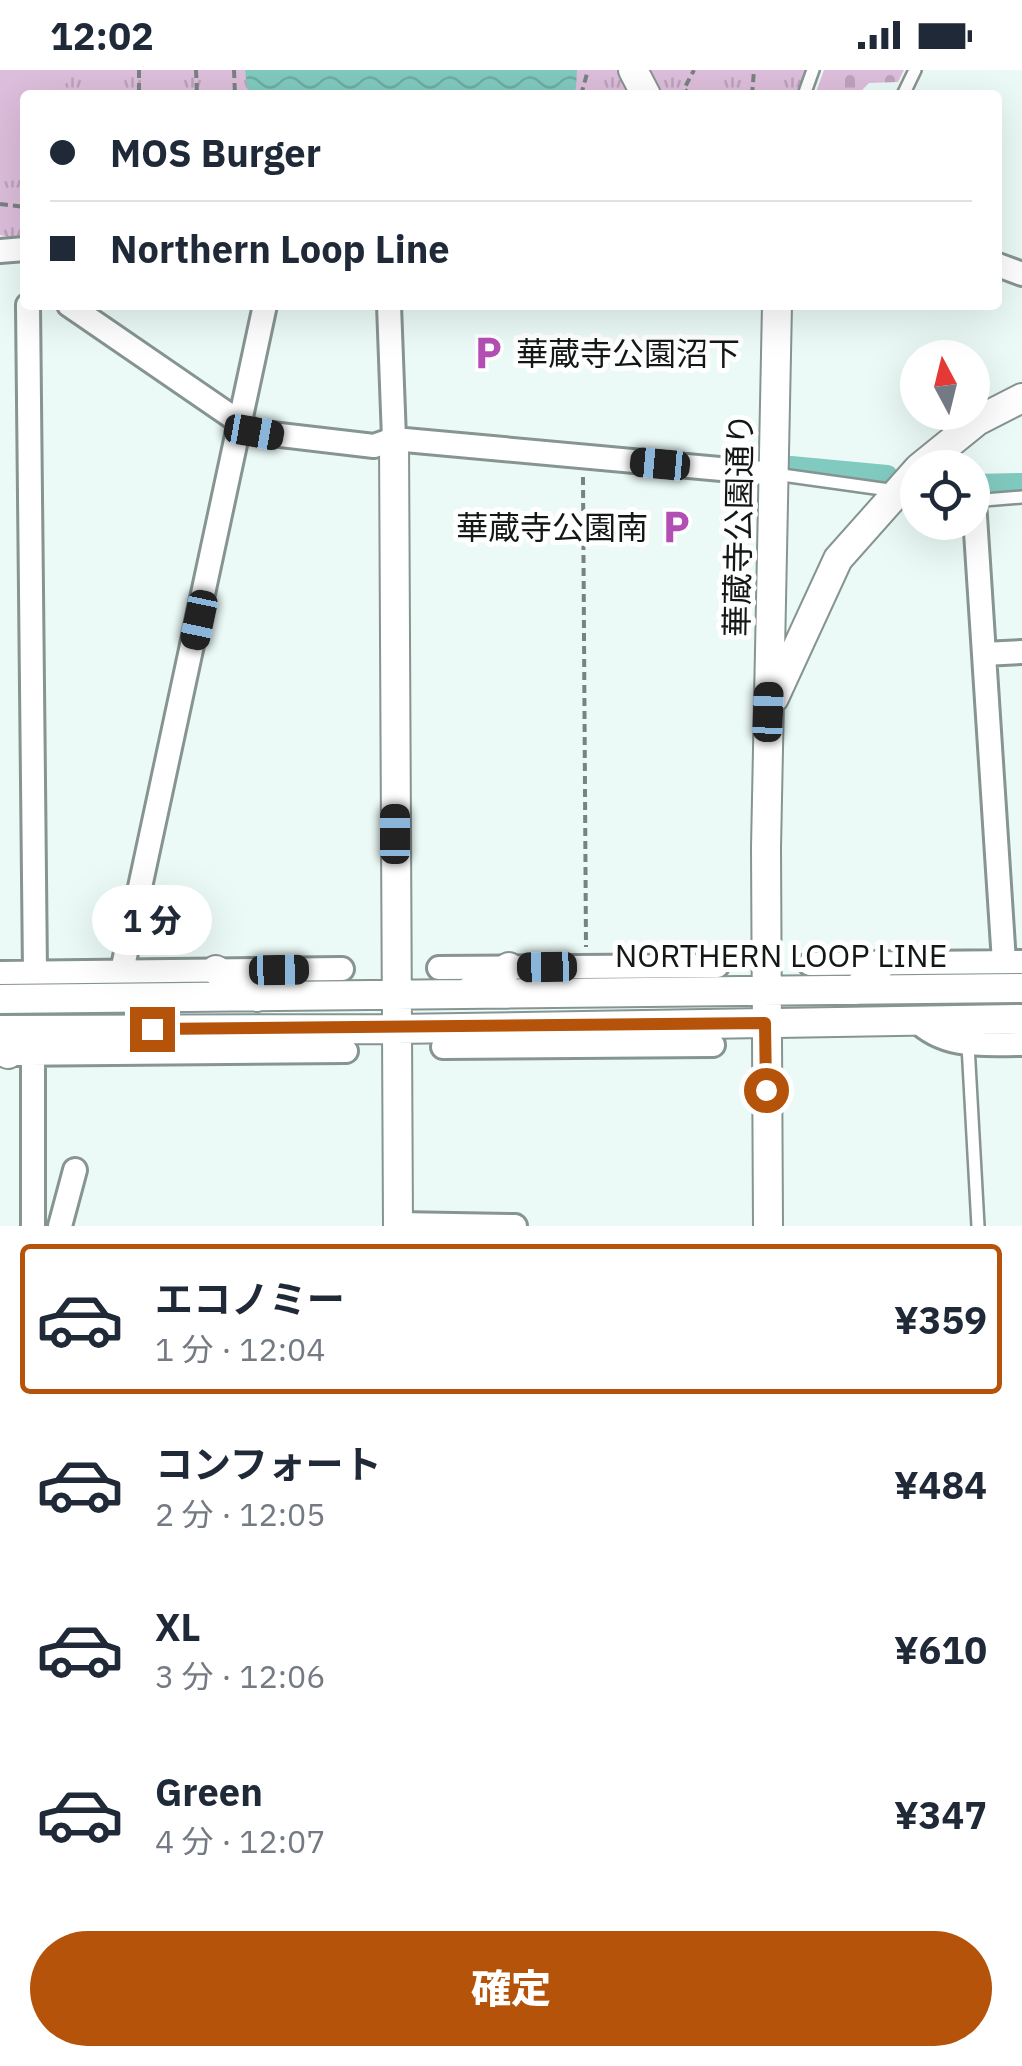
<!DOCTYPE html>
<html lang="ja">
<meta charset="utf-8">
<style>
body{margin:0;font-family:"IBM Plex Sans","Noto Sans JP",sans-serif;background:#f2f2f3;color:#1f2937;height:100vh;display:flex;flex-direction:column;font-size:38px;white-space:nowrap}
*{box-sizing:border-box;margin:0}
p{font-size:32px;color:#747a83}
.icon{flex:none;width:55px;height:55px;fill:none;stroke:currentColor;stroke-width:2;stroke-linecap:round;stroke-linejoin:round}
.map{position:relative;height:1156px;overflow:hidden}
.details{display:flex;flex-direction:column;background:#fff;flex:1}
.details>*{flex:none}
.banner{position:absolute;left:20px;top:20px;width:982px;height:220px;border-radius:10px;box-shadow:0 10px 40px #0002;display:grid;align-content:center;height:220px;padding:0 30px;background:#fff}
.needle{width:65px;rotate:353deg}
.fabs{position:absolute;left:900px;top:270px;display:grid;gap:20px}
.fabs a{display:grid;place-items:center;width:90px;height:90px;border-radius:50%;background:#fff;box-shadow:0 10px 40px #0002;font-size:50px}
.end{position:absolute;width:45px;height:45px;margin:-22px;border:12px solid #b45309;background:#fff;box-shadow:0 0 0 5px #fff}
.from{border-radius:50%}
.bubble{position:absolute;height:70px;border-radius:35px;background:#fff;box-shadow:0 10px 40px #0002;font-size:32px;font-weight:800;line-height:70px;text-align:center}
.car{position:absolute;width:30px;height:60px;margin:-30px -15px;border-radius:12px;box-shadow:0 0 8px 2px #0007;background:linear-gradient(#222 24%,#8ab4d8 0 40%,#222 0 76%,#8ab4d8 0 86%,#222 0)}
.banner b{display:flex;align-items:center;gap:35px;height:95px;font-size:38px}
.banner b+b{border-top:2px solid #e0e1e3}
.banner i{width:25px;height:25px;background:#1f2937}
ul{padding:18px 0 0;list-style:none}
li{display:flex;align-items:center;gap:30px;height:150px;margin:0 20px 15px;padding:0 10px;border:5px solid transparent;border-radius:10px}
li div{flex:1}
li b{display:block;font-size:38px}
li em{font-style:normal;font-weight:800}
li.current{border-color:#b45309}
li>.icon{width:90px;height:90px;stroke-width:1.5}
.primary-button{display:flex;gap:20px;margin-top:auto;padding:20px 30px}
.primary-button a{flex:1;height:115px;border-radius:60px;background:#b45309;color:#fff;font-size:40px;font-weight:800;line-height:115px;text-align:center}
.status{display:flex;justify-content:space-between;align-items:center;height:70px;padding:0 50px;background:#fff;direction:ltr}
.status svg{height:28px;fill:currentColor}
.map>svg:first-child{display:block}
</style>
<div class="status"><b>12:02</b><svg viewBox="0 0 49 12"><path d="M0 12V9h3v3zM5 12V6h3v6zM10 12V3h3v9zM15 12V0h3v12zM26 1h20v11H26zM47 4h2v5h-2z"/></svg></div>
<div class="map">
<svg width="1022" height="1156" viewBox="0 0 1022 1156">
<defs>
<pattern id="cemetery-stones" width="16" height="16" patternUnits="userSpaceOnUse" patternTransform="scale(2.5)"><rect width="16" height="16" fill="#ddbedc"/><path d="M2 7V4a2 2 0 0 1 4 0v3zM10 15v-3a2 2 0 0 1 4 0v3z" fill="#bda3bc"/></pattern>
<pattern id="park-tufts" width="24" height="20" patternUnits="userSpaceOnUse" patternTransform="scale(2.5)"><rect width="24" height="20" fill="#ddbedc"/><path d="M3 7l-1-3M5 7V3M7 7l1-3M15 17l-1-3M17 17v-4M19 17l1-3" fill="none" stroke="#bda3bc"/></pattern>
<pattern id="water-waves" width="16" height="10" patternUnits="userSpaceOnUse" patternTransform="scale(2.5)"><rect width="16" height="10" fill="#81cabf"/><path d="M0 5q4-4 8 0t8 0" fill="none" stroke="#6fada3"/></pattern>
</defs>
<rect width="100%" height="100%" fill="#ebfaf7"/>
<path fill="url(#cemetery-stones)" d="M824,0H904L898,12L869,13L857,25H815Z"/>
<path fill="url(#park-tufts)" d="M0,0H806L797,25H25V171L0,165Z"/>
<path fill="#ddbedc" d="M0,0H77L58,23L25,25V37L0,42Z
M25,53V109L0,112V56Z"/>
<path fill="url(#water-waves)" d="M245,0H577L576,19L565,25H248Z"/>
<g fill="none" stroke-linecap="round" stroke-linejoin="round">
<path stroke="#81cabf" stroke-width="22" d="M791,397L887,406
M972,415L1022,414"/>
<defs>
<path id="service" d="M804,25L813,0
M903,25L915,0
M775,404L918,424
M972,431L1022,427
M968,975L978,1156"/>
<path id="minor" d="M0,181L25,179
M998,195L1022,204
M28,235L35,902
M69,235L254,362L374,376L394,369L775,404
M389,235L394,369
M974,431L1004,892
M984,584L1022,582
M810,894L1022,892
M439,898L717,896
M122,901L265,235
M0,903L342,899
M916,950C945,979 984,974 1022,974
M443,977L713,975
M0,984L346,981
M398,1154L515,1156
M33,1156V984
M60,1156L75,1100"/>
<path id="tertiary" d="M633,0L646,25
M394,369L398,1156
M919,398L977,351L1022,328
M774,628L838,489L918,399
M216,900L257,927
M856,920L881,894
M470,921L509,897
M0,929L1022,918
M0,960L396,959L1022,949
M0,980L8,984
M768,1156L766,778L777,235"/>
</defs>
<use href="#service" stroke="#869492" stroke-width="16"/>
<use href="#minor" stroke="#869492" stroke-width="28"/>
<use href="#tertiary" stroke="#869492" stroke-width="32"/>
<path stroke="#788280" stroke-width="4" stroke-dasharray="8 5" stroke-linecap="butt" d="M139,0V25
M196,0L197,25
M234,0L235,25
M581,25L588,0
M691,25L684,19L694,0
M707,25L752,23
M752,25L754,0
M0,134L25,137
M583,407L586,877"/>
<use href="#service" stroke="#fff" stroke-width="11"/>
<use href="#minor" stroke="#fff" stroke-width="22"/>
<use href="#tertiary" stroke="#fff" stroke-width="28"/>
</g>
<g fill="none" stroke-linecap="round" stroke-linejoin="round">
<path stroke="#b45309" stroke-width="12" d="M152,959L765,953L766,1020"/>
</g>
<defs>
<symbol id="parking-bare" viewBox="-9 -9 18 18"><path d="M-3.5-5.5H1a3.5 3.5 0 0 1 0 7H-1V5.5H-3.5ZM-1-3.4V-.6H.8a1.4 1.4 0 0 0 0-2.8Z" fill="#b34fb4" stroke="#fff" stroke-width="2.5" paint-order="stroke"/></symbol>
</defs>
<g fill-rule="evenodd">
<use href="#parking-bare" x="463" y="258" width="50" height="50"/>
<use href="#parking-bare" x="651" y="432" width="50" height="50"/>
</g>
<g text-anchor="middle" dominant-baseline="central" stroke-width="10" stroke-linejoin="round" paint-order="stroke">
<g font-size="32" fill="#131817" stroke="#fff" text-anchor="start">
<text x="516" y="283">華蔵寺公園沼下</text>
<text x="648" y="457" text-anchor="end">華蔵寺公園南</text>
</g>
<g font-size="32" fill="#131817" stroke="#fff">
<text transform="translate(738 455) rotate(-89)">華蔵寺公園通り</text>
<text x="781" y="885">NORTHERN LOOP LINE</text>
</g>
</g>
</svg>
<div class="fabs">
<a><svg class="needle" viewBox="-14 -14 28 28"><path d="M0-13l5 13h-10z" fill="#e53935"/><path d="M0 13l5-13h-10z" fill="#747a83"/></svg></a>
<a><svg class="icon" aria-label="locate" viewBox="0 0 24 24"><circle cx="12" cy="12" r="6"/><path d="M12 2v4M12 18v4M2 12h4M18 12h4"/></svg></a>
</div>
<i class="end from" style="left:766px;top:1020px"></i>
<i class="end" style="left:152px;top:959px"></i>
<div class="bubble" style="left:92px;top:815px;width:120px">1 分</div>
<i class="car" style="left:254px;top:362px;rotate:100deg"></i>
<i class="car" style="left:660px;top:394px;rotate:275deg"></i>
<i class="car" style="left:199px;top:550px;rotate:192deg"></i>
<i class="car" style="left:768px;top:642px;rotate:2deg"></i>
<i class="car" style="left:395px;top:764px;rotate:0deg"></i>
<i class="car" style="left:547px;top:897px;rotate:269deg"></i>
<i class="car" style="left:279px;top:900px;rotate:89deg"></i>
<div class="banner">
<b><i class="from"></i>MOS Burger</b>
<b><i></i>Northern Loop Line</b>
</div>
</div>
<section class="details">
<ul>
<li class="current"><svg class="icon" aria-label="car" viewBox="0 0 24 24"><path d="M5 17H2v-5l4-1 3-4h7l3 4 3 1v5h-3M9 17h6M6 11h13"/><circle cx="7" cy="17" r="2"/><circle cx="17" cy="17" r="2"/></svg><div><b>エコノミー</b><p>1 分 · 12:04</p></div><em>¥359</em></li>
<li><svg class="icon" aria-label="car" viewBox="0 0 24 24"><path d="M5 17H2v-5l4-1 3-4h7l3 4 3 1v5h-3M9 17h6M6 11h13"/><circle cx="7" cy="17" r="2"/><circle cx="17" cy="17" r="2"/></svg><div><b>コンフォート</b><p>2 分 · 12:05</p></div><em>¥484</em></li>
<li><svg class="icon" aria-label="car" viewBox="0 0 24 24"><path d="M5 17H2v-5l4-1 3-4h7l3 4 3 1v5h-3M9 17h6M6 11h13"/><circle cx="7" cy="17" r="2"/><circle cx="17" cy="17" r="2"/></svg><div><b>XL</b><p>3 分 · 12:06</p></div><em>¥610</em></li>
<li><svg class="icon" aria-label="car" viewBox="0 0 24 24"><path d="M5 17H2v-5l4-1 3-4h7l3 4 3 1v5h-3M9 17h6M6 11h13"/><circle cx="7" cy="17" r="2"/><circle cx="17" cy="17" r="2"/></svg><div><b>Green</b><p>4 分 · 12:07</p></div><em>¥347</em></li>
</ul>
<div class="primary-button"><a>確定</a></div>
</section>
